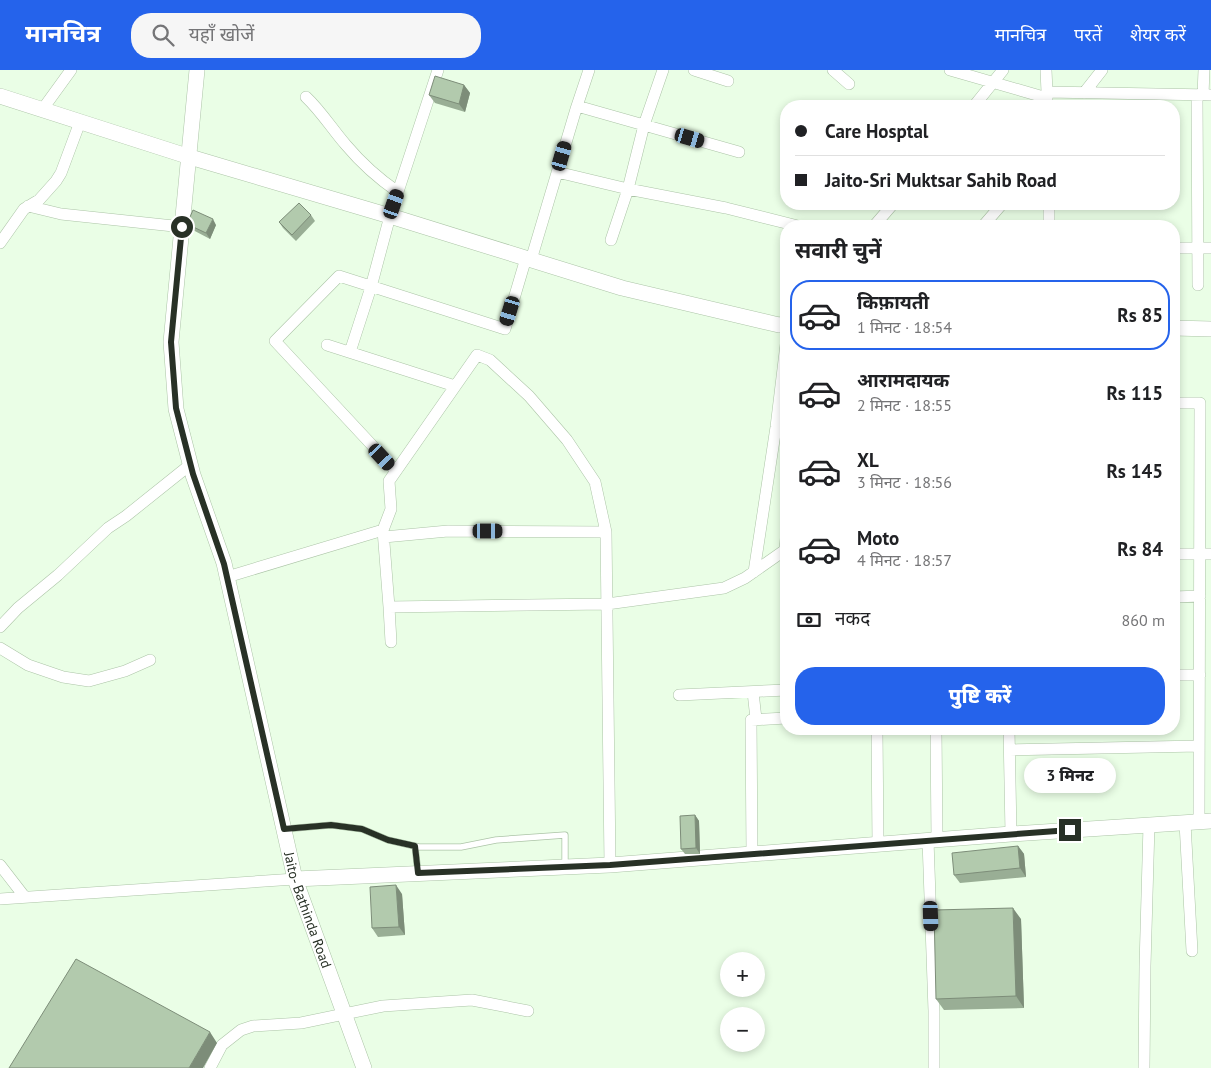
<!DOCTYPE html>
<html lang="hi">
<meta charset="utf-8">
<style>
body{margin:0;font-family:"PT Sans","Noto Sans Devanagari",sans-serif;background:#f6f6f6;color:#202124;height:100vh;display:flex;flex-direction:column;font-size:19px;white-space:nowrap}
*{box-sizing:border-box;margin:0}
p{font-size:16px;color:#757577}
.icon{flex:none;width:28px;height:28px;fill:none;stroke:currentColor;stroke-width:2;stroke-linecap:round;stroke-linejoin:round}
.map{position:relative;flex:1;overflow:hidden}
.side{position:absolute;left:780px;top:150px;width:400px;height:515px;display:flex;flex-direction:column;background:#fff;border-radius:20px;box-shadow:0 2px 8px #0003}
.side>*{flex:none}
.guide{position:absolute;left:780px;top:30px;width:400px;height:110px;border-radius:20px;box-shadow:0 2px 8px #0003;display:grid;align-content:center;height:110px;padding:0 15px;background:#fff}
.fabs{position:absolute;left:720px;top:882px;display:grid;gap:10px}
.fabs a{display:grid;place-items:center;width:45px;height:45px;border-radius:50%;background:#fff;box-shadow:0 2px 8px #0003;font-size:25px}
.end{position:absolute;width:22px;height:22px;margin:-11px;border:6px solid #283126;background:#fff;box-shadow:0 0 0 2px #fff}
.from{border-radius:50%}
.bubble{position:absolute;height:35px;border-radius:18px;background:#fff;box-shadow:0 2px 8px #0003;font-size:16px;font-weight:800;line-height:35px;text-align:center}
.car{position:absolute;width:15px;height:30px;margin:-15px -8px;border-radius:6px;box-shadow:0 0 4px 1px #0007;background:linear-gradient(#222 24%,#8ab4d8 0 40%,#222 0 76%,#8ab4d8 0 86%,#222 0)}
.guide b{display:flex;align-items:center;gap:18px;height:48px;font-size:19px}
.guide b+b{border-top:1px solid #e0e0e0}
.guide i{width:12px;height:12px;background:#202124}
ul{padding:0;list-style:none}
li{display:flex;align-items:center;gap:15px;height:70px;margin:0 10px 8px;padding:0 5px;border:2px solid transparent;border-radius:20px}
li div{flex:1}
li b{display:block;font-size:19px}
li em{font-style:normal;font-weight:800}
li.selected{border-color:#2563eb}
li>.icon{width:45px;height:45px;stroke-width:1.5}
h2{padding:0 15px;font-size:22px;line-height:60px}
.pay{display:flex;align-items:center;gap:12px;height:55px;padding:0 15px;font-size:19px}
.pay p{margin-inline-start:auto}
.cta{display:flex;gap:10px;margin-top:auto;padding:10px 15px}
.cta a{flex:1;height:58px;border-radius:20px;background:#2563eb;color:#fff;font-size:20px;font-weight:800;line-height:58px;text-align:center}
header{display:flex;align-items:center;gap:30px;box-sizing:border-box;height:70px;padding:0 25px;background:#2563eb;color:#fff}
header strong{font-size:24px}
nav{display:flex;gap:28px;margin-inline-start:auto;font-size:18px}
.search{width:350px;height:45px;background:#f6f6f6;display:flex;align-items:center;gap:12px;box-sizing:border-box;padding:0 18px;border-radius:20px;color:#757577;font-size:19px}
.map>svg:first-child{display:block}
</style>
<header>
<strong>मानचित्र</strong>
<div class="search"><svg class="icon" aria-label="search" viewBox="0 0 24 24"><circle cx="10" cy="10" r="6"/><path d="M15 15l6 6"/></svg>यहाँ खोजें</div>
<nav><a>मानचित्र</a><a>परतें</a><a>शेयर करें</a></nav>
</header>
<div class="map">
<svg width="1211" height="998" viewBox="0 0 1211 998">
<rect width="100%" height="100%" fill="#eafee6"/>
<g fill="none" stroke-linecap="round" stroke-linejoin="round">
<defs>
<path id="lane" d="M285,759L331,755L362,759L388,770L419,777H461L496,770L565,765V797
M415,776L418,803"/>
<path id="street" d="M694,0L728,11
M833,0L849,14
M950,0L1047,28
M1046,0L1047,22
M1084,23L1102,0
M1197,25L1198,215
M1203,25L1204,0
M306,27C321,41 332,59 346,75C362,94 379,109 398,122
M577,36L739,82
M974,36L1003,0
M1047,36V22L1211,25
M42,40L71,0
M557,102L628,119L726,138L798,156
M1049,134V156
M28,136L61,144L183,157
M874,156L893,134
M983,156L1002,134
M611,170L628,119L644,55L663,0
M0,173L24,139L39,130L56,111L61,103L80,52
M1174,178H1211
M531,190L576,39L589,0
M327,275L455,316
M350,282L371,217L390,146L438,0
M1174,333H1200L1199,752
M396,401L275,271L339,206L505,259L526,188
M383,460L391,439L389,411L477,285L490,290L529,326L567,370L595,412L606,462
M384,467L448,461L606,462L610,795
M1174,484H1211
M754,502L776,357L786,274
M227,507L383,460L389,537
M1174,527L1200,526
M0,557L18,538L58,505L108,458L126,446L191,394
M391,572L389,537L607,534L724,518L745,508L785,480L786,468
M0,578L28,595L63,607L89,611L125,601L150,590
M1174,605H1200
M753,622L756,649
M679,625L786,620
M877,659L878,774
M936,659L937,770
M1009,659L1011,764
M1010,680L1199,676
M1185,753L1192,881
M928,770L934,941V998
M752,784L751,650L786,648
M0,795L24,826
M0,829L295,809
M210,998L222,975L241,960L253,956L301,953L383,936L472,930L528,941
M1144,998L1145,896L1149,755"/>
<g id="secondary">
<path id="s1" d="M197,0L171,272L176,339L193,405L224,493L295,809L364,998"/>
<path d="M0,26L190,87L390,146L622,218L779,255L786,254"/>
<path d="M1174,258L1211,259"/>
<path d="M295,809L610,795L1011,764L1211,751"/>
</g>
</defs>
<use href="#lane" stroke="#acc4a7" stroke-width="7"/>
<use href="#street" stroke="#acc4a7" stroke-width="12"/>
<use href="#secondary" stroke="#acc4a7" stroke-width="16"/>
<use href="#lane" stroke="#fff" stroke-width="5.5"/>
<use href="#street" stroke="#fff" stroke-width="11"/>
<use href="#secondary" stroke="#fff" stroke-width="15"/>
</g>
<path fill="#99ae95" d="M464,15L470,23L465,42L435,33L429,25Z
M311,145L315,151L296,171L283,158L279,152Z
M187,154L216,155L210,169L191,159Z
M695,745L699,751L700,784H685L681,779Z
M1018,776L1024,784L1026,807L960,813L954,805Z
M402,824L405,865L378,867L372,858Z
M1021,849L1024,938L944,940L936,929Z"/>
<path fill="#7d8d79" d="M464,15L470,23L465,42L459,34Z
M213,149L216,155L210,169L206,163Z
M695,745L699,751L700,784L696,778Z
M1018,776L1024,784L1026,807L1020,798Z
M396,815L402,824L405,865L399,857Z
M1013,838L1021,849L1024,938L1016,926Z
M210,962L217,973L203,998H189Z"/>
<path fill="#b2caad" stroke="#7d8d79" d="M435,6L464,15L459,34L429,25Z
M299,133L311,145L292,165L279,152Z
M193,140L213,149L206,163L187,154Z
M695,745L696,778L681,779L680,746Z
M1018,776L1020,798L954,805L952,783Z
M396,815L399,857L372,858L370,817Z
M1013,838L1016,926L936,929L934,840Z
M76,889L210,962L189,998H9Z"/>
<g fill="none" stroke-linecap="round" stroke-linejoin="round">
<path stroke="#283126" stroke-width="6" d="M182,157L171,272L176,338L193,404L224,494L284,759L331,755L362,759L388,770L415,776L418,803L610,795L1070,760"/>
</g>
<g text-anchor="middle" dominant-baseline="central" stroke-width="5" stroke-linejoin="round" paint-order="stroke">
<g font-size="14" fill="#283126" stroke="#fff">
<text stroke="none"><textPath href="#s1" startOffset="859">Jaito- Bathinda Road</textPath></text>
</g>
</g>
</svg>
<div class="fabs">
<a>+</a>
<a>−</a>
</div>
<i class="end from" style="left:182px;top:157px"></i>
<i class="end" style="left:1070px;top:760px"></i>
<div class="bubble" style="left:1024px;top:688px;width:92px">3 मिनट</div>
<i class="car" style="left:690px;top:68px;rotate:106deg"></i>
<i class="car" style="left:562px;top:86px;rotate:16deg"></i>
<i class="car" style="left:394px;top:134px;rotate:19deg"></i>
<i class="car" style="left:510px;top:241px;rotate:197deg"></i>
<i class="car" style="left:382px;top:387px;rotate:137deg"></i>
<i class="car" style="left:488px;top:461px;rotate:90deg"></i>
<i class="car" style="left:931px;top:846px;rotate:178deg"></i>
<div class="guide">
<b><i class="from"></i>Care Hosptal</b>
<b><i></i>Jaito-Sri Muktsar Sahib Road</b>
</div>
<section class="side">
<h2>सवारी चुनें</h2>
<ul>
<li class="selected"><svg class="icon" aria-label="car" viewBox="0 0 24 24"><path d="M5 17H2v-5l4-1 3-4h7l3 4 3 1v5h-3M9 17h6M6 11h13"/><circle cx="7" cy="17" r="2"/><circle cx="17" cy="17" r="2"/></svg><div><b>किफ़ायती</b><p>1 मिनट · 18:54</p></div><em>Rs 85</em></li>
<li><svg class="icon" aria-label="car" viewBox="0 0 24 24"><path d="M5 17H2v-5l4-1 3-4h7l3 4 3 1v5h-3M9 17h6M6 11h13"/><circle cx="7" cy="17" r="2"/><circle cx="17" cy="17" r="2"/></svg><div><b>आरामदायक</b><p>2 मिनट · 18:55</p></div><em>Rs 115</em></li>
<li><svg class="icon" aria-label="car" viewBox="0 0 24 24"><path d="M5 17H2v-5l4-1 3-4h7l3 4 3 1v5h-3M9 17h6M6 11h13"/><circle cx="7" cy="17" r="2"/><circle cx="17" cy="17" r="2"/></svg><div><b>XL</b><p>3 मिनट · 18:56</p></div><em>Rs 145</em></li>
<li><svg class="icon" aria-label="car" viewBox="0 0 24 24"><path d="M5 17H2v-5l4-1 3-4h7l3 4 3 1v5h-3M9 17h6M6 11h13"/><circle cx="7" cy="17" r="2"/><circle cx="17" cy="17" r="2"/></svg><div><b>Moto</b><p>4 मिनट · 18:57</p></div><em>Rs 84</em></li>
</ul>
<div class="pay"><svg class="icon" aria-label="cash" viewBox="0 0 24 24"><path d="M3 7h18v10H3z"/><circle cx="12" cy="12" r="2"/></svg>नकद<p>860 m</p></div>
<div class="cta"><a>पुष्टि करें</a></div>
</section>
</div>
